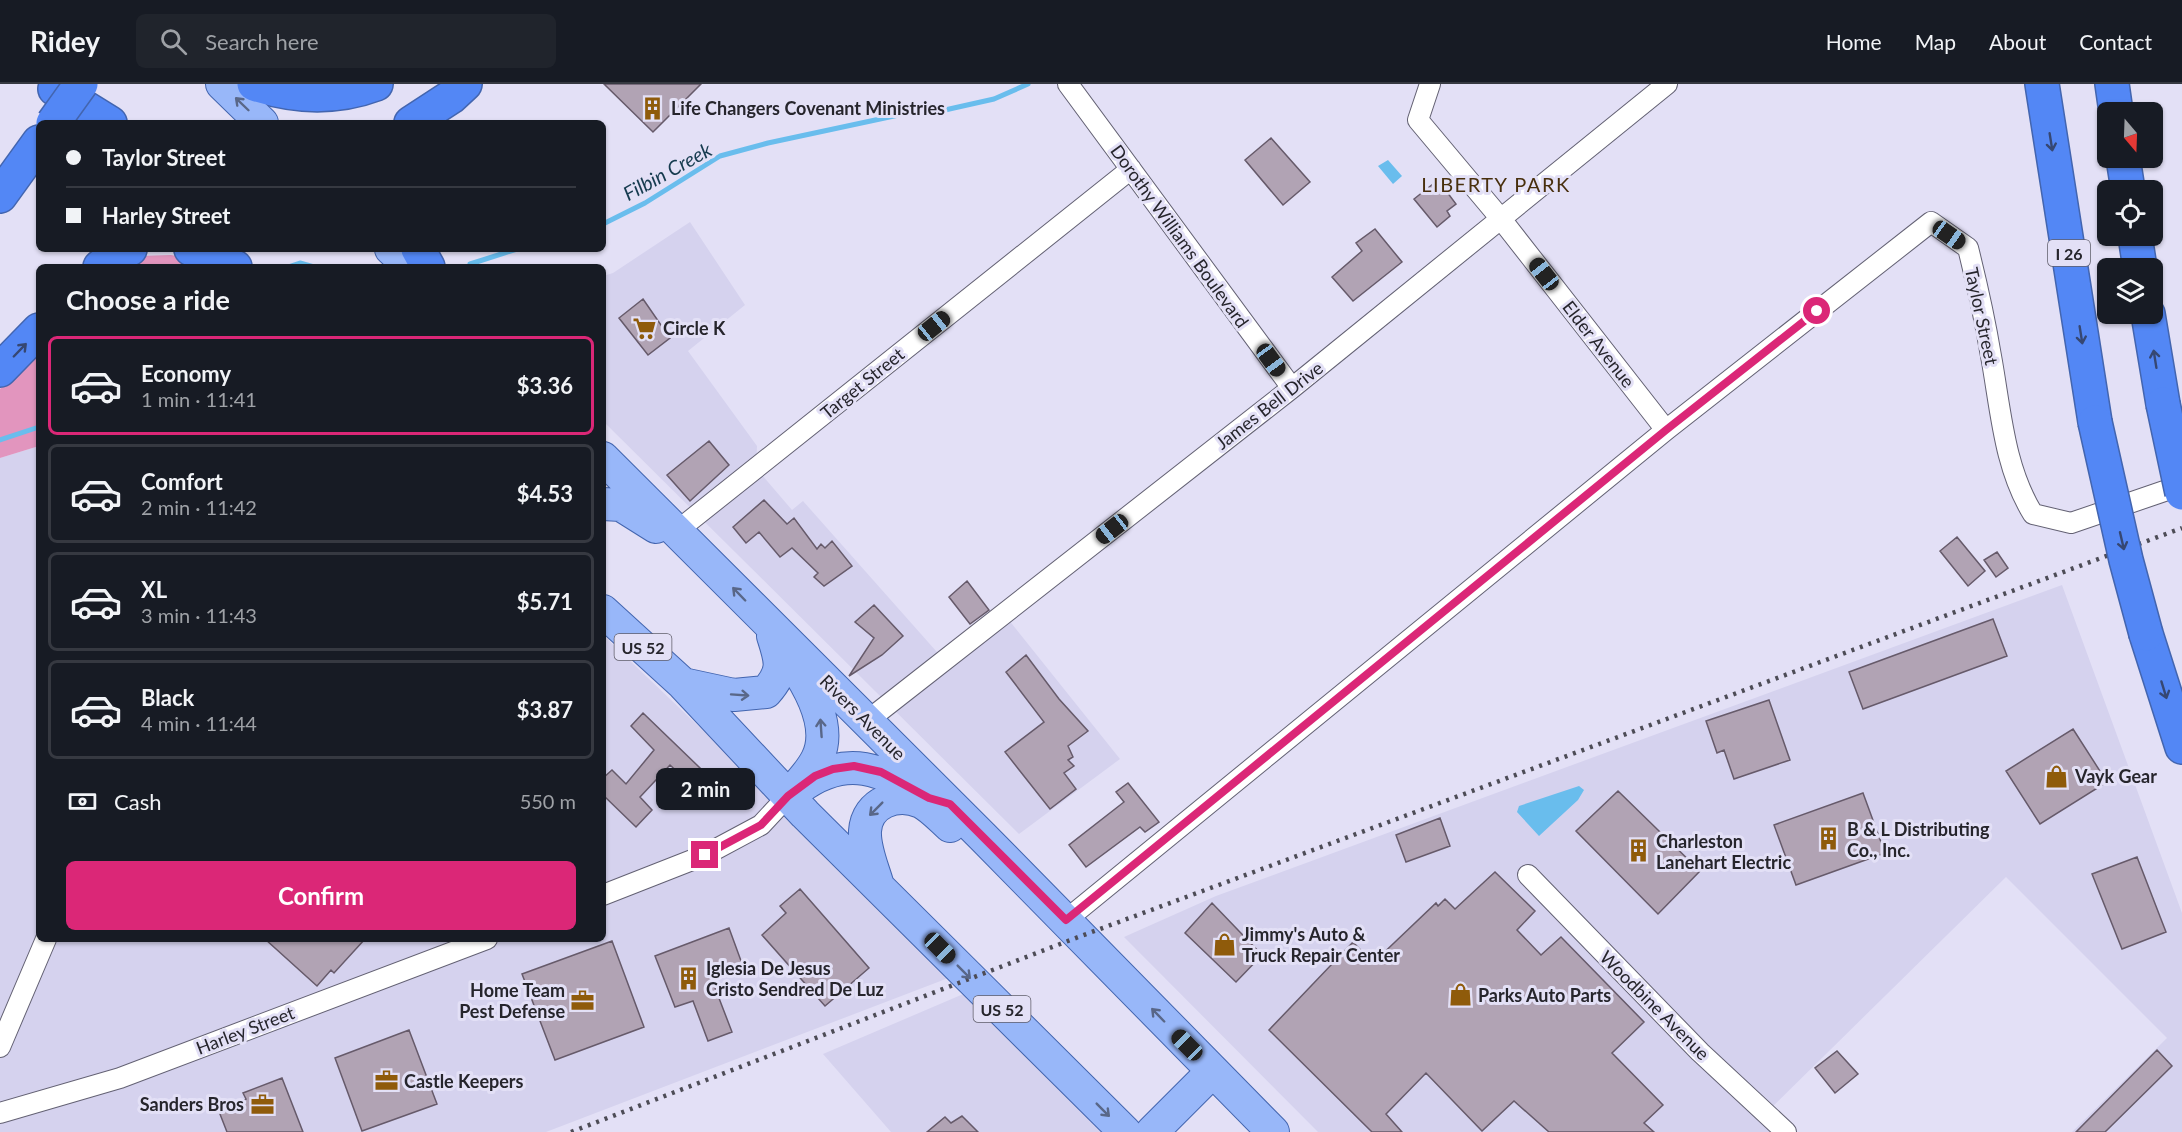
<!DOCTYPE html>
<meta charset="utf-8">
<style>
body{margin:0;font-family:Lato,sans-serif;background:#20242c;color:#f1f3f6;height:100vh;display:flex;flex-direction:column;font-size:22px;white-space:nowrap}
*{box-sizing:border-box;margin:0}
p{font-size:20px;color:#9ea1a6}
.icon{flex:none;width:33px;height:33px;fill:none;stroke:currentColor;stroke-width:2;stroke-linecap:round;stroke-linejoin:round}
.map{position:relative;flex:1;overflow:hidden}
.panel{position:absolute;left:36px;top:180px;width:570px;height:678px;display:flex;flex-direction:column;background:#171b24;border-radius:9px;box-shadow:0 2px 4px #0004}
.panel>*{flex:none}
.guide{position:absolute;left:36px;top:36px;width:570px;height:132px;border-radius:9px;box-shadow:0 2px 4px #0004;display:grid;align-content:center;height:132px;padding:0 30px;background:#171b24}
.needle{width:39px;rotate:161deg}
.tools{position:absolute;left:2097px;top:18px;display:grid;gap:12px}
.tools a{display:grid;place-items:center;width:66px;height:66px;border-radius:9px;background:#171b24;box-shadow:0 2px 4px #0004;font-size:30px}
.end{position:absolute;width:27px;height:27px;margin:-14px;border:8px solid #db2777;background:#fff;box-shadow:0 0 0 3px #fff}
.from{border-radius:50%}
.bubble{position:absolute;height:42px;border-radius:9px;background:#171b24;box-shadow:0 2px 4px #0004;font-size:20px;font-weight:700;line-height:42px;text-align:center}
.car{position:absolute;width:18px;height:36px;margin:-18px -9px;border-radius:8px;box-shadow:0 0 4px 2px #0007;background:linear-gradient(#222 24%,#8ab4d8 0 40%,#222 0 76%,#8ab4d8 0 86%,#222 0)}
.guide b{display:flex;align-items:center;gap:21px;height:57px;font-size:22px}
.guide b+b{border-top:2px solid #363941}
.guide i{width:15px;height:15px;background:#f1f3f6}
ul{padding:0;list-style:none}
li{display:flex;align-items:center;gap:18px;height:99px;margin:0 12px 9px;padding:0 18px;border:3px solid #363941;border-radius:9px}
li div{flex:1}
li b{display:block;font-size:22px}
li em{font-style:normal;font-weight:700}
li.active{border-color:#db2777}
li>.icon{width:54px;height:54px;stroke-width:1.5}
h2{padding:0 30px;font-size:27px;line-height:72px}
.pay{display:flex;align-items:center;gap:15px;height:66px;padding:0 30px;font-size:22px}
.pay p{margin-inline-start:auto}
.primary-button{display:flex;gap:12px;margin-top:auto;padding:12px 30px}
.primary-button a{flex:1;height:69px;border-radius:9px;background:#db2777;color:#fff;font-size:24px;font-weight:700;line-height:69px;text-align:center}
header{display:flex;align-items:center;gap:36px;box-sizing:border-box;height:84px;padding:0 30px;background:#171b24;border-bottom:2px solid #363941}
header strong{font-size:28px}
nav{display:flex;gap:33px;margin-inline-start:auto;font-size:21px}
.search{width:420px;height:54px;background:#20242c;display:flex;align-items:center;gap:15px;box-sizing:border-box;padding:0 21px;border-radius:9px;color:#9ea1a6;font-size:22px}
.map>svg:first-child{display:block}
</style>
<header>
<strong>Ridey</strong>
<div class="search"><svg class="icon" aria-label="search" viewBox="0 0 24 24"><circle cx="10" cy="10" r="6"/><path d="M15 15l6 6"/></svg>Search here</div>
<nav><a>Home</a><a>Map</a><a>About</a><a>Contact</a></nav>
</header>
<div class="map">
<svg width="2182" height="1048" viewBox="0 0 2182 1048">
<rect width="100%" height="100%" fill="#e3e0f6"/>
<path fill="#d5d2ee" d="M690,138L745,221L688,267L757,362L756,384L792,426L803,417L944,576L1004,530L1120,675L1019,750L603,337V192L613,189Z
M39,362V855H603V551L780,720L951,893L546,1048H0V374Z
M2062,501L2182,829V1048H2072L2167,954L2006,793L1766,1029L1786,1048H1318L1124,853L1216,812Z
M968,908L1106,1048H891L823,970Z"/>
<path fill="#e295be" d="M171,171L187,174L204,183H121L138,172Z
M39,263V362L0,374V305Z"/>
<path fill="#69bded" d="M1388,76L1402,92L1393,100L1378,82Z
M1579,702L1584,706L1578,716L1539,752L1517,728L1519,722Z"/>
<g fill="none" stroke-linecap="round" stroke-linejoin="round">
<path stroke="#69bded" stroke-width="5" d="M603,140L645,119L720,72L768,59L908,29L936,28L994,15L1028,0
M470,180L517,165
M288,183L300,179L314,183
M0,356L39,343"/>
</g>
<path fill="#b1a3b4" stroke="#665a6a" stroke-width="1.5" d="M604,0H701L653,48Z
M1271,54L1310,98L1283,121L1245,76Z
M1438,96L1456,120L1447,127L1450,132L1437,143L1414,115Z
M1375,145L1402,178L1353,217L1332,193L1362,167L1356,159Z
M643,215L670,254L648,271L619,234Z
M709,357L729,381L690,417L667,391Z
M764,416L787,440L794,434L817,465L821,460L825,464L832,457L852,482L824,502L814,493L818,489L792,464L780,473L759,448L746,459L733,443Z
M1957,453L1985,487L1968,502L1940,467Z
M1997,468L2008,484L1996,493L1984,476Z
M967,497L989,526L970,540L949,513Z
M874,521L903,552L882,571L849,592L874,554L855,538Z
M1993,535L2007,572L1863,625L1849,588Z
M1026,571L1059,615L1088,647L1068,662L1073,673L1068,676L1074,682L1064,689L1076,705L1050,725L1005,668L1044,638L1006,588Z
M1769,616L1790,676L1734,695L1724,666L1717,669L1706,637Z
M643,629L727,710L715,723L670,681L640,713L652,726L636,743L603,711V694L612,686L626,700L654,666L631,642Z
M2073,645L2107,698L2040,740L2006,687Z
M1128,699L1159,738L1145,748L1140,743L1086,783L1069,761L1124,718L1116,708Z
M1618,707L1700,787L1658,830L1576,747Z
M1863,709L1885,769L1796,801L1774,741Z
M1440,734L1450,762L1406,778L1396,751Z
M2137,773L2166,848L2122,865L2092,790Z
M1495,788L1535,827L1517,846L1541,871L1561,853L1644,938L1612,969L1663,1021L1644,1039L1654,1048H1549L1514,1017L1482,1047L1426,989L1386,1030L1402,1048H1372L1269,946L1353,858L1373,879L1436,819L1438,822L1445,815L1455,825Z
M800,805L869,884L825,922L762,851L786,829L780,822Z
M1212,819L1262,871L1236,898L1185,849Z
M729,844L744,885L712,896L732,948L708,957L693,917L675,923L655,872Z
M265,855H365L334,889L331,886L317,902Z
M612,857L644,943L555,976L522,890Z
M409,946L437,1020L362,1047L335,974Z
M2157,966L2172,982L2105,1048H2076Z
M1837,967L1858,990L1835,1009L1815,984Z
M282,994L303,1048H227L218,1025L246,1015L243,1009Z
M962,1032L978,1048H927L945,1033L951,1039Z"/>
<g fill="none" stroke-linecap="round" stroke-linejoin="round">
<defs>
<path id="street" d="M1068,0L1292,304
M1430,0L1418,36L1501,135L1666,346
M677,447L1131,85
M867,637L1292,304L1667,0
M1528,791L1700,968L1786,1048
M603,811L705,771L761,741L788,712
M1066,836L1666,346L1931,138L1968,164C1977,200 1985,236 1991,272C2001,327 2004,383 2033,430L2071,439L2182,401
M0,963L46,855
M0,1029L120,994L487,855"/>
<path id="primary" d="M222,0L262,39
M391,165L410,183
M603,374L982,752L1273,1048
M603,420L621,421L656,443
M603,527L683,600L805,730L1125,1048
M683,600L734,611L766,608C785,587 781,577 773,552
M799,704C848,668 882,686 928,714
M788,712C798,701 810,689 817,675C833,644 810,604 793,579
M878,802C873,784 864,765 865,747C867,718 897,708 921,718C931,723 941,734 950,742
M1152,1048L1213,987"/>
<path id="highway" d="M254,0C294,13 336,15 376,0
M2042,0L2095,338
M2112,0L2116,28
M55,5L110,39
M411,39L451,13L465,0
M2123,74L2128,106
M0,112L39,58
M2135,152L2140,184
M191,165L235,183
M418,165L428,183
M100,183L116,170L130,165
M2148,230L2163,320
M0,286L39,246
M2146,550L2182,663"/>
</defs>
<use href="#street" stroke="#636173" stroke-width="22"/>
<use href="#primary" stroke="#4365af" stroke-width="34"/>
<use href="#highway" stroke="#4365af" stroke-width="36"/>
<use href="#street" stroke="#fff" stroke-width="20"/>
<use href="#primary" stroke="#98b7f9" stroke-width="32"/>
<use href="#highway" stroke="#5387f5" stroke-width="33"/>
<path stroke="#4d4c56" stroke-width="4.5" stroke-dasharray="3 6" stroke-linecap="butt" d="M571,1048L1081,852L2182,444"/>
<defs>
<path id="highway-bridge" d="M53,39L81,0
M2163,320L2182,409
M2095,338L2126,476L2146,550"/>
</defs>
<use href="#highway-bridge" stroke="#4365af" stroke-width="36" stroke-linecap="butt"/>
<use href="#highway-bridge" stroke="#5387f5" stroke-width="33"/>
</g>
<defs><path id="oneway-shaft" d="M-6 0H5M1.5-3L5.5 0L1.5 3" fill="none" stroke-width="1.6" stroke-linecap="round" stroke-linejoin="round" transform="scale(1.5)"/></defs>
<g stroke="#596788">
<use href="#oneway-shaft" transform="translate(242 20) rotate(-136)"/>
<use href="#oneway-shaft" transform="translate(739 510) rotate(-134)"/>
<use href="#oneway-shaft" transform="translate(740 611) rotate(4)"/>
<use href="#oneway-shaft" transform="translate(821 644) rotate(-94)"/>
<use href="#oneway-shaft" transform="translate(876 725) rotate(135)"/>
<use href="#oneway-shaft" transform="translate(964 888) rotate(45)"/>
<use href="#oneway-shaft" transform="translate(1158 931) rotate(-134)"/>
<use href="#oneway-shaft" transform="translate(1103 1026) rotate(45)"/>
</g>
<g stroke="#364772">
<use href="#oneway-shaft" transform="translate(2051 58) rotate(81)"/>
<use href="#oneway-shaft" transform="translate(2081 251) rotate(81)"/>
<use href="#oneway-shaft" transform="translate(20 266) rotate(-46)"/>
<use href="#oneway-shaft" transform="translate(2155 275) rotate(-99)"/>
<use href="#oneway-shaft" transform="translate(2122 457) rotate(77)"/>
<use href="#oneway-shaft" transform="translate(2164 606) rotate(73)"/>
</g>
<g fill="none" stroke-linecap="round" stroke-linejoin="round">
<path stroke="#db2777" stroke-width="8" d="M705,771L761,741L788,712L815,692L833,685L854,682L881,688L929,714L950,720L1066,836L1666,346L1817,227"/>
</g>
<defs>
<symbol id="building-bare" viewBox="-9 -9 18 18"><path d="M-4-6H4V6H1V3H-1V6H-4ZM-2.5-4.3h1.7v1.8h-1.7ZM.8-4.3h1.7v1.8H.8ZM-2.5-1h1.7V.8h-1.7ZM.8-1h1.7V.8H.8Z" fill="#8f5b0b" stroke="#e3e0f6" stroke-width="2.5" paint-order="stroke"/></symbol>
<symbol id="supermarket-bare" viewBox="-9 -9 18 18"><path d="M-6-5.5h2.5l.6 2H6L4.5 2H-2.5L-4.4-4H-6ZM-1.5 3.2a1.3 1.3 0 1 0 .1 0ZM3 3.2a1.3 1.3 0 1 0 .1 0Z" fill="#8f5b0b" stroke="#e3e0f6" stroke-width="2.5" paint-order="stroke"/></symbol>
<symbol id="shop-bare" viewBox="-9 -9 18 18"><path d="M-5-2.5h2.3a2.7 3.5 0 0 1 5.4 0H5L5.5 6h-11ZM-1.5-2.5h3a1.5 2.3 0 0 0-3 0Z" fill="#8f5b0b" stroke="#e3e0f6" stroke-width="2.5" paint-order="stroke"/></symbol>
<symbol id="office-bare" viewBox="-9 -9 18 18"><path d="M-6-3h4V-5.5h4V-3h4V5H-6ZM-1-4.5V-3h2v-1.5ZM-6 0V1H6V0Z" fill="#8f5b0b" stroke="#e3e0f6" stroke-width="2.5" paint-order="stroke"/></symbol>
</defs>
<g fill-rule="evenodd">
<use href="#building-bare" x="636" y="8" width="33" height="33"/>
<use href="#supermarket-bare" x="628" y="228" width="33" height="33"/>
<use href="#shop-bare" x="2040" y="676" width="33" height="33"/>
<use href="#building-bare" x="1812" y="738" width="33" height="33"/>
<use href="#building-bare" x="1622" y="750" width="33" height="33"/>
<use href="#shop-bare" x="1208" y="844" width="33" height="33"/>
<use href="#building-bare" x="672" y="878" width="33" height="33"/>
<use href="#shop-bare" x="1444" y="894" width="33" height="33"/>
<use href="#office-bare" x="566" y="900" width="33" height="33"/>
<use href="#office-bare" x="370" y="980" width="33" height="33"/>
<use href="#office-bare" x="246" y="1004" width="33" height="33"/>
</g>
<g text-anchor="middle" dominant-baseline="central" stroke-width="6" stroke-linejoin="round" paint-order="stroke">
<g fill="#e3e0f6" stroke="#5f5d69" stroke-width="1.5">
<rect x="2048" y="156" width="42" height="26" rx="4.5"/>
<rect x="614.5" y="550" width="57" height="26" rx="4.5"/>
<rect x="973.5" y="912" width="57" height="26" rx="4.5"/>
</g>
<g font-size="16" font-weight="bold" fill="#26252c">
<text x="2069" y="169">I 26</text>
<text x="643" y="563">US 52</text>
<text x="1002" y="925">US 52</text>
</g>
<g font-size="18" font-weight="bold" fill="#26252c" stroke="#e3e0f6" text-anchor="start">
<text x="671" y="24">Life Changers Covenant Ministries</text>
<text x="663" y="244">Circle K</text>
<text x="2075" y="692">Vayk Gear</text>
<text x="1847" y="745">B &amp; L Distributing<tspan x="1847" dy="21">Co., Inc.</tspan></text>
<text x="1656" y="757">Charleston<tspan x="1656" dy="21">Lanehart Electric</tspan></text>
<text x="1242" y="850">Jimmy's Auto &amp;<tspan x="1242" dy="21">Truck Repair Center</tspan></text>
<text x="706" y="884">Iglesia De Jesus<tspan x="706" dy="21">Cristo Sendred De Luz</tspan></text>
<text x="565" y="906" text-anchor="end">Home Team<tspan x="565" dy="21">Pest Defense</tspan></text>
<text x="1478" y="911">Parks Auto Parts</text>
<text x="404" y="997">Castle Keepers</text>
<text x="244" y="1020" text-anchor="end">Sanders Bros</text>
</g>
<g font-size="18" fill="#26252c" stroke="#e3e0f6">
<text transform="translate(1180 152) rotate(54)">Dorothy Williams Boulevard</text>
<text transform="translate(1982 232) rotate(78)">Taylor Street</text>
<text transform="translate(1599 260) rotate(52)">Elder Avenue</text>
<text transform="translate(862 299) rotate(-39)">Target Street</text>
<text transform="translate(1269 321) rotate(-38)">James Bell Drive</text>
<text transform="translate(863 633) rotate(45)">Rivers Avenue</text>
<text transform="translate(1655 921) rotate(45)">Woodbine Avenue</text>
<text transform="translate(245 946) rotate(-21)">Harley Street</text>
</g>
<g font-size="20" font-style="italic" fill="#163b4f" stroke="#e3e0f6">
<text transform="translate(667 87) rotate(-29)">Filbin Creek</text>
</g>
<g font-size="20" letter-spacing="1.5" fill="#482f0d" stroke="#e3e0f6">
<text x="1496" y="100">LIBERTY PARK</text>
</g>
</g>
</svg>
<div class="tools">
<a><svg class="needle" viewBox="-14 -14 28 28"><path d="M0-13l5 13h-10z" fill="#e53935"/><path d="M0 13l5-13h-10z" fill="#9ea1a6"/></svg></a>
<a><svg class="icon" aria-label="locate" viewBox="0 0 24 24"><circle cx="12" cy="12" r="6"/><path d="M12 2v4M12 18v4M2 12h4M18 12h4"/></svg></a>
<a><svg class="icon" aria-label="layers" viewBox="0 0 24 24"><path d="M12 4l9 5-9 5-9-5zM3 14l9 5 9-5"/></svg></a>
</div>
<i class="end from" style="left:1817px;top:227px"></i>
<i class="end" style="left:705px;top:771px"></i>
<div class="bubble" style="left:656px;top:684px;width:99px">2 min</div>
<i class="car" style="left:1949px;top:151px;rotate:125deg"></i>
<i class="car" style="left:1544px;top:190px;rotate:322deg"></i>
<i class="car" style="left:934px;top:242px;rotate:51deg"></i>
<i class="car" style="left:1271px;top:276px;rotate:144deg"></i>
<i class="car" style="left:1112px;top:445px;rotate:232deg"></i>
<i class="car" style="left:940px;top:864px;rotate:135deg"></i>
<i class="car" style="left:1187px;top:961px;rotate:315deg"></i>
<div class="guide">
<b><i class="from"></i>Taylor Street</b>
<b><i></i>Harley Street</b>
</div>
<section class="panel">
<h2>Choose a ride</h2>
<ul>
<li class="active"><svg class="icon" aria-label="car" viewBox="0 0 24 24"><path d="M5 17H2v-5l4-1 3-4h7l3 4 3 1v5h-3M9 17h6M6 11h13"/><circle cx="7" cy="17" r="2"/><circle cx="17" cy="17" r="2"/></svg><div><b>Economy</b><p>1 min · 11:41</p></div><em>$3.36</em></li>
<li><svg class="icon" aria-label="car" viewBox="0 0 24 24"><path d="M5 17H2v-5l4-1 3-4h7l3 4 3 1v5h-3M9 17h6M6 11h13"/><circle cx="7" cy="17" r="2"/><circle cx="17" cy="17" r="2"/></svg><div><b>Comfort</b><p>2 min · 11:42</p></div><em>$4.53</em></li>
<li><svg class="icon" aria-label="car" viewBox="0 0 24 24"><path d="M5 17H2v-5l4-1 3-4h7l3 4 3 1v5h-3M9 17h6M6 11h13"/><circle cx="7" cy="17" r="2"/><circle cx="17" cy="17" r="2"/></svg><div><b>XL</b><p>3 min · 11:43</p></div><em>$5.71</em></li>
<li><svg class="icon" aria-label="car" viewBox="0 0 24 24"><path d="M5 17H2v-5l4-1 3-4h7l3 4 3 1v5h-3M9 17h6M6 11h13"/><circle cx="7" cy="17" r="2"/><circle cx="17" cy="17" r="2"/></svg><div><b>Black</b><p>4 min · 11:44</p></div><em>$3.87</em></li>
</ul>
<div class="pay"><svg class="icon" aria-label="cash" viewBox="0 0 24 24"><path d="M3 7h18v10H3z"/><circle cx="12" cy="12" r="2"/></svg>Cash<p>550 m</p></div>
<div class="primary-button"><a>Confirm</a></div>
</section>
</div>
